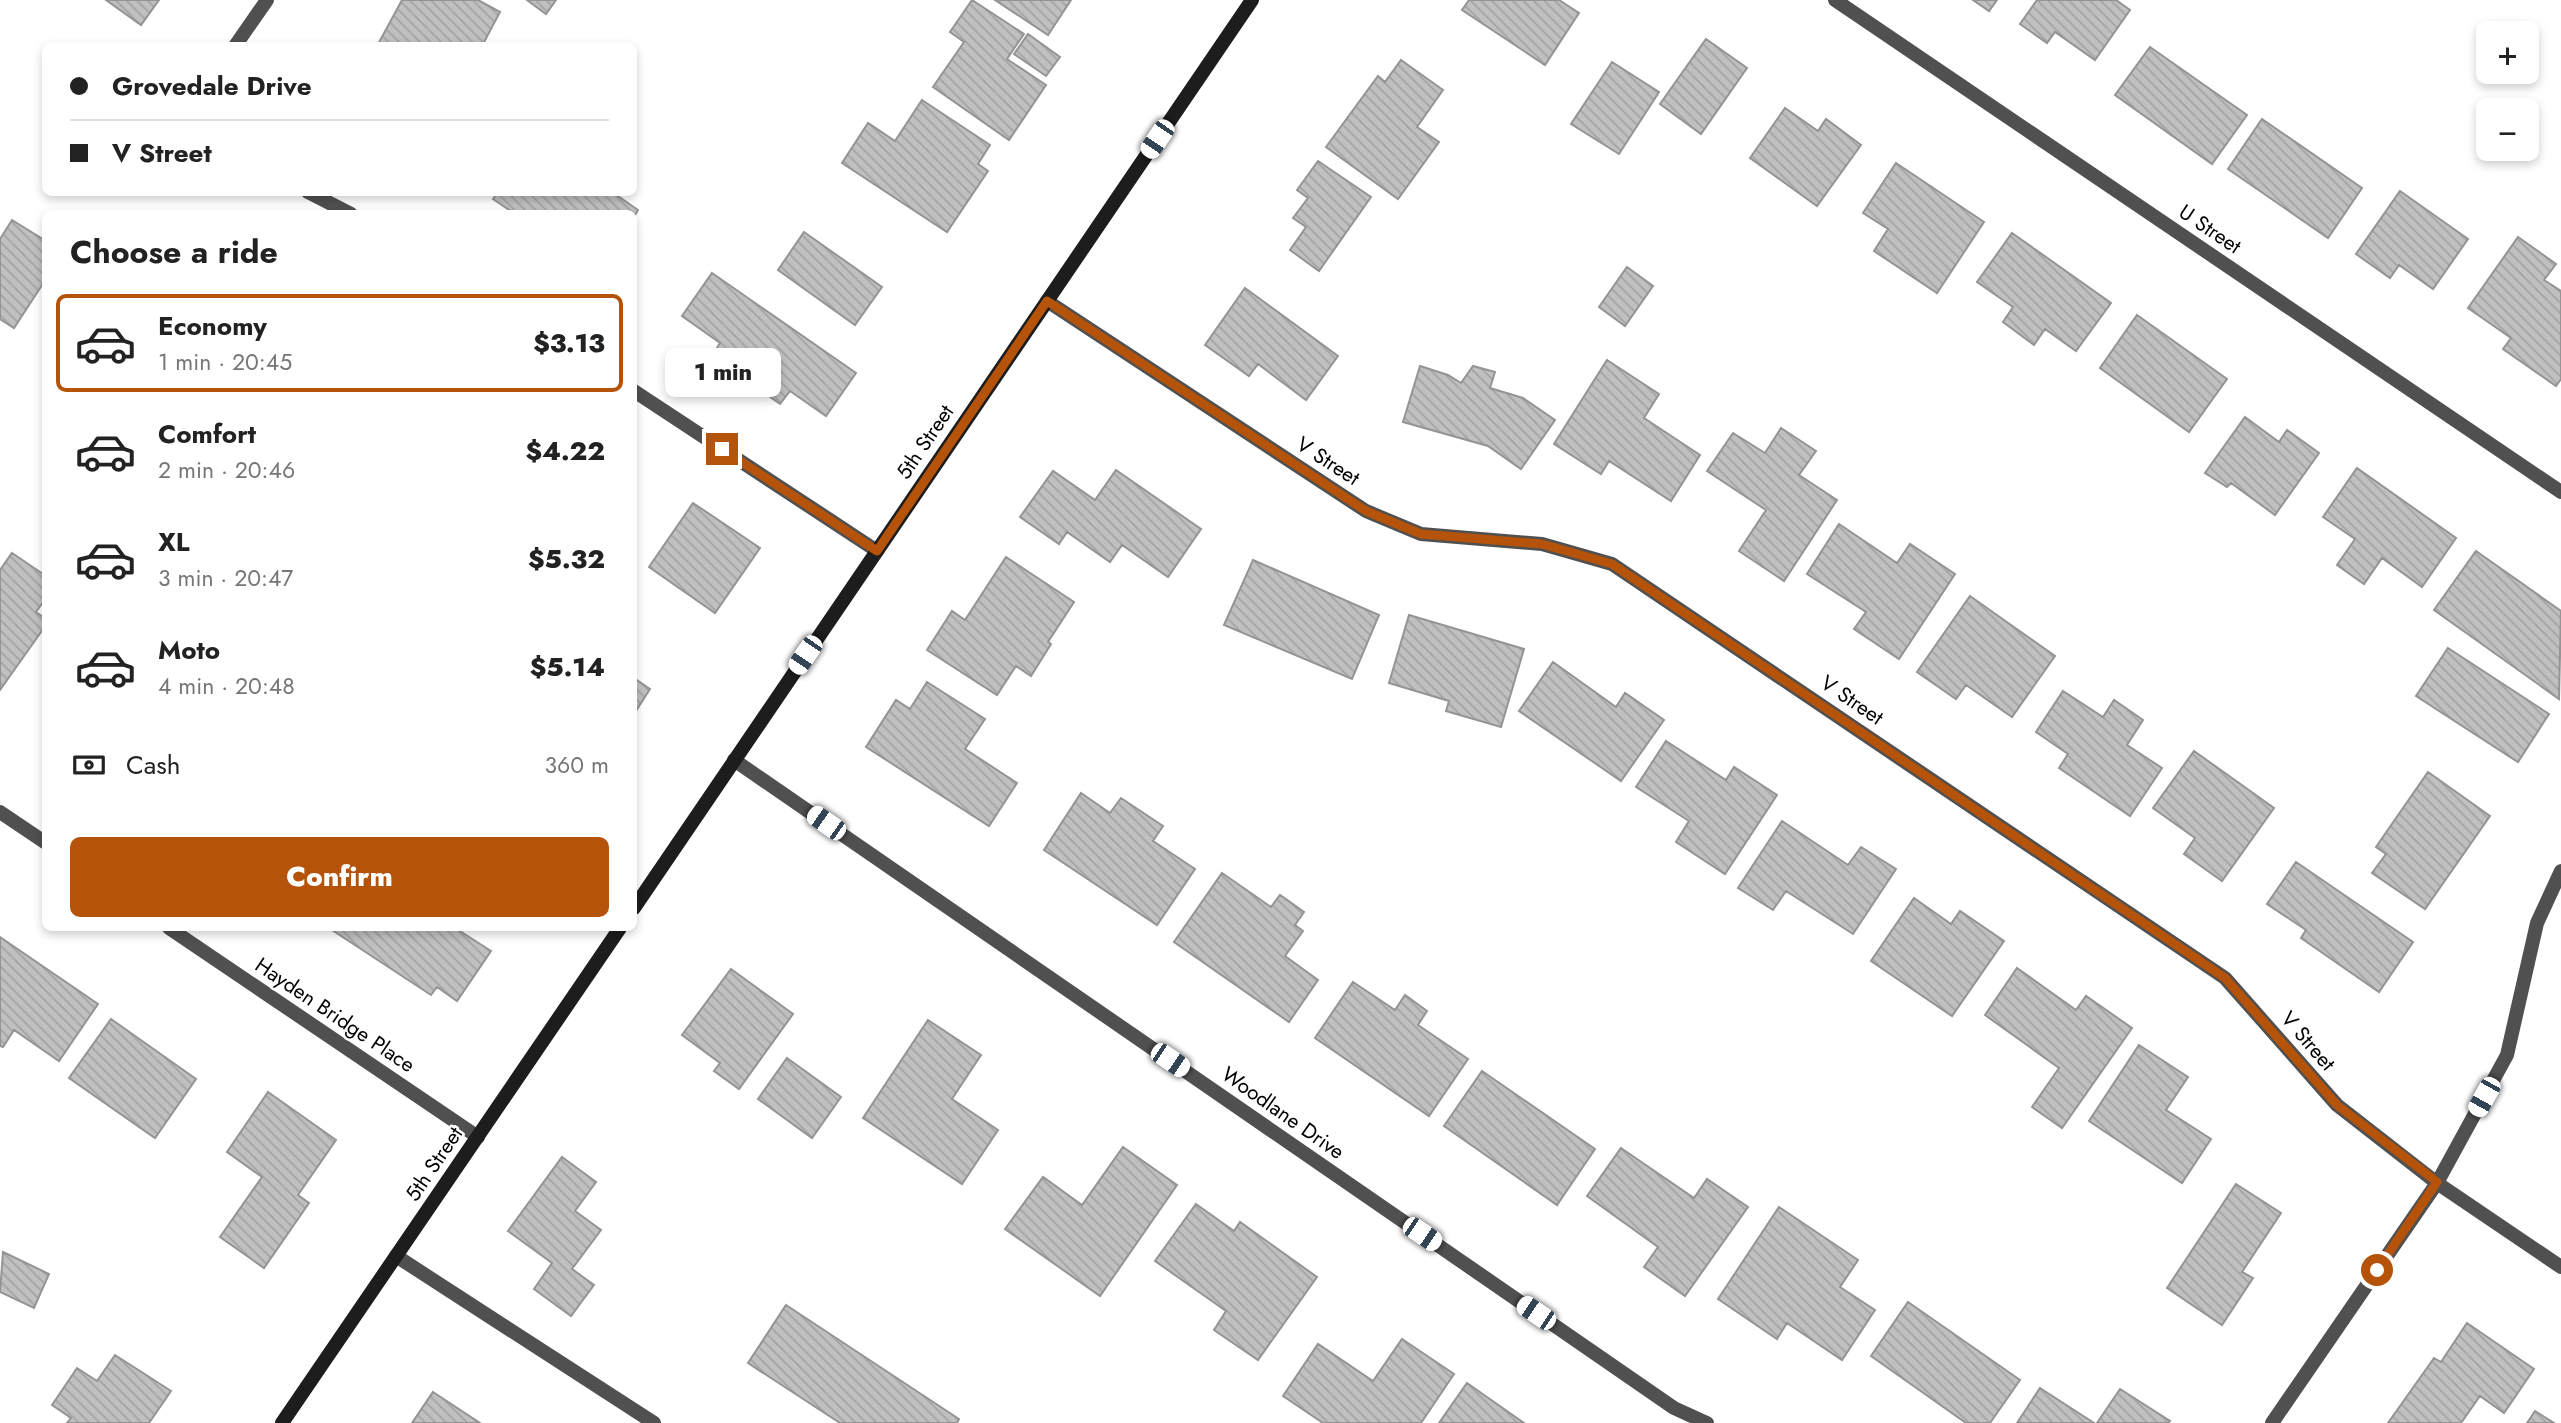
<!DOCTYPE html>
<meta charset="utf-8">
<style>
body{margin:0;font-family:Jost,sans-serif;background:#f6f6f6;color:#222;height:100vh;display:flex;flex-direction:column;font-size:26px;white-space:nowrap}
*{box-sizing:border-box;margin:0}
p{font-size:23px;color:#767676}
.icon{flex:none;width:38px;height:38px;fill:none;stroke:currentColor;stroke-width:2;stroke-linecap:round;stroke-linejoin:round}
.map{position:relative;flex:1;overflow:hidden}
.drawer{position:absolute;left:42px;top:210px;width:595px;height:721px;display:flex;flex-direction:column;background:#fff;border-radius:10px;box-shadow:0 4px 10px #0003}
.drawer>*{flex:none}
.top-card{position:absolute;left:42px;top:42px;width:595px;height:154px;border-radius:10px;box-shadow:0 4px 10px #0003;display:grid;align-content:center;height:154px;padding:0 28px;background:#fff}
.buttons{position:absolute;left:2476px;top:21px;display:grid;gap:14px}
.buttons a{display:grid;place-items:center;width:63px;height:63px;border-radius:10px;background:#fff;box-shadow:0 4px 10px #0003;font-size:35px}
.end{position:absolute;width:32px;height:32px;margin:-16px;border:9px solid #b45309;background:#fff;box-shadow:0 0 0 4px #fff}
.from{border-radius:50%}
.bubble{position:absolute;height:49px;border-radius:10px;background:#fff;box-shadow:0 4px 10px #0003;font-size:23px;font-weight:800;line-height:49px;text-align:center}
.car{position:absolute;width:21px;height:42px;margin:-21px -10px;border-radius:9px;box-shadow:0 0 5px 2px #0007;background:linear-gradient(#fff 24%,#345 0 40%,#fff 0 76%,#345 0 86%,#fff 0)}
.top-card b{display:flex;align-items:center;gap:24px;height:66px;font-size:26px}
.top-card b+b{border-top:2px solid #e0e0e0}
.top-card i{width:18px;height:18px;background:#222}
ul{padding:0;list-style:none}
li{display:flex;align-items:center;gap:21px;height:98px;margin:0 14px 10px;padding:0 14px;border:4px solid transparent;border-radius:10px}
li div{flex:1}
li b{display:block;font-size:26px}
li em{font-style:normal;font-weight:800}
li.on{border-color:#b45309}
li>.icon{width:63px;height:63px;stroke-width:1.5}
h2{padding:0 28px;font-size:32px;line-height:84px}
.pay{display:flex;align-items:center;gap:18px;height:77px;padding:0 28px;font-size:26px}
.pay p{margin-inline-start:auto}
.primary-button{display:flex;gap:14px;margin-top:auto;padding:14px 28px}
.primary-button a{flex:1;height:80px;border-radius:10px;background:#b45309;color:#fff;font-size:28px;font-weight:800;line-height:80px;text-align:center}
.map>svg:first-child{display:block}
</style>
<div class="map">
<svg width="2561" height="1423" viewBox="0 0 2561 1423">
<defs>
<pattern id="building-back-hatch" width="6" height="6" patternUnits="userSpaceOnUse" patternTransform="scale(1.75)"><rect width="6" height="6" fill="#c0c0c0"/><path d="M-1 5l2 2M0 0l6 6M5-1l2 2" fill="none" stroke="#a3a3a3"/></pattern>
</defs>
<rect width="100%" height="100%" fill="#fff"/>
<path fill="url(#building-back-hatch)" stroke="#949494" stroke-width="2" d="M106,0H159L141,25Z
M402,0H478L500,12L482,46H377Z
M527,0H556L546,14Z
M972,0L1024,34L1007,59L1046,85L1009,140L933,87L964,42L950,32Z
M995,0H1071L1048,35Z
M1469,0H1559L1579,13L1545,65L1462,10Z
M1973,0H1997L1989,11Z
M2037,0H2116L2130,10L2095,60L2055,32L2047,43L2020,24Z
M1028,34L1060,57L1046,76L1014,54Z
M1706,39L1747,68L1701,134L1660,104Z
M2150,47L2247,115L2212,164L2115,95Z
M1401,60L1443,90L1417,127L1439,142L1398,199L1326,147L1378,76L1385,82Z
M1612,62L1659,92L1619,154L1571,124Z
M922,100L990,145L978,164L988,171L947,232L842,163L868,123L895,141Z
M1785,108L1818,131L1826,119L1861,145L1817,206L1750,158Z
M2262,119L2362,188L2328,238L2228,169Z
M1318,161L1371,197L1319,271L1290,250L1306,227L1293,218L1308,198L1297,190Z
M1896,163L1984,222L1937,293L1874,251L1888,229L1863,213Z
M2400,191L2468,239L2433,289L2399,265L2390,278L2356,254Z
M498,192H612L638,210L634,217V214H515L493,199Z
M12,220L46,241V279L14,328L0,319V239Z
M804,232L882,287L855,325L778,270Z
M2012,233L2111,303L2076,351L2045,329L2034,345L2003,322L2013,307L1977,282Z
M2518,237L2556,264L2544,280L2561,291V379L2556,386L2503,349L2511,338L2468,308Z
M1627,267L1653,286L1625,326L1599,307Z
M712,273L856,373L826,416L790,391L780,404L712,356L720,343L682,316Z
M1245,288L1338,356L1306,400L1258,364L1249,376L1205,345Z
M2137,315L2227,379L2189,432L2100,368Z
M1607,360L1659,394L1644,418L1700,455L1671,501L1609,461L1601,474L1554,444Z
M1420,366L1448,375L1461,383L1473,366L1495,372L1490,388L1523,398L1555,420L1521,469L1488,446L1403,422Z
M2245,417L2279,442L2287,430L2319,453L2275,515L2231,483L2227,487L2205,473Z
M1781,428L1816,451L1799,475L1837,500L1784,581L1739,551L1766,510L1707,471L1733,433L1765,453Z
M2357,468L2456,538L2422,587L2382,558L2364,584L2337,565L2355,539L2323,517Z
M1116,470L1201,529L1168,577L1122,545L1110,562L1067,532L1059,544L1020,517L1053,471L1095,500Z
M693,503L760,548L715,613L649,567Z
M1839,524L1897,563L1910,544L1955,574L1899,659L1854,629L1866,612L1807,574Z
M2476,551L2561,611L2559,699L2434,610Z
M12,553L46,576V598L36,612L46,619V625L0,690V570Z
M1006,557L1074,602L1048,642L1051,644L1031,676L1016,666L997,695L927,650L952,611L965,620Z
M1253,560L1379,615L1352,679L1224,625Z
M1970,596L2055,656L2012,717L1966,685L1956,699L1917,672Z
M1409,615L1524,649L1501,727L1446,711L1449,701L1389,683Z
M2448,648L2549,714L2518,762L2416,696Z
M1553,662L1616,707L1625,693L1664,720L1621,781L1519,711Z
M634,678L650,689L634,714Z
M927,682L985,719L965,749L1017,783L989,826L866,747L896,700L910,709Z
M2063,691L2103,717L2114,700L2143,720L2127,745L2162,768L2130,816L2059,768L2068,754L2036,732Z
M1666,741L1726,780L1734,767L1777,795L1725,874L1676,842L1689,821L1636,787Z
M2194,751L2274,808L2222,881L2184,854L2195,838L2153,808Z
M2428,772L2490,816L2425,909L2372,873L2386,854L2376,847Z
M1081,793L1110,813L1121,798L1163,826L1153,841L1195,869L1157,925L1044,850Z
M1782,821L1848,865L1861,847L1896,869L1853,934L1786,891L1773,910L1738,888Z
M2296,862L2413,942L2379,992L2301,938L2306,930L2267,904Z
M1222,873L1271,907L1280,895L1304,912L1295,925L1303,931L1285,956L1318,980L1289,1022L1174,942Z
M1914,898L1951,924L1960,911L2004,941L1952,1016L1871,961Z
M329,928H455L491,951L457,1001L437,987L431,995Z
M0,937L98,1004L59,1061L14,1030L3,1047L0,1046Z
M2017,968L2076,1010L2086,996L2132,1028L2062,1128L2032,1107L2059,1068L1985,1015Z
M731,969L793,1014L739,1089L714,1071L720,1063L682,1035Z
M1353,982L1395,1010L1405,995L1427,1011L1418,1025L1468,1059L1429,1116L1315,1038Z
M111,1019L196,1079L155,1138L69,1078Z
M928,1020L981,1055L952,1099L998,1130L962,1184L863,1118Z
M2139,1045L2188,1077L2166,1110L2211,1139L2182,1183L2089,1121Z
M787,1058L841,1097L812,1138L758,1099Z
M1482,1071L1595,1149L1557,1205L1444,1126Z
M268,1092L336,1140L298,1195L309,1203L264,1268L220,1237L262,1177L227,1152Z
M1123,1147L1177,1185L1100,1296L1005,1229L1043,1177L1082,1205Z
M1621,1148L1694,1198L1707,1179L1748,1207L1685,1296L1644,1267L1658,1247L1587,1196Z
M562,1157L596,1182L575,1211L601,1230L572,1269L594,1285L571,1316L534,1289L552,1263L508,1231Z
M2236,1184L2281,1213L2242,1272L2253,1278L2222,1325L2167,1288Z
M1196,1204L1234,1231L1240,1222L1317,1277L1258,1360L1214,1330L1226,1311L1155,1261Z
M1779,1207L1858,1260L1840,1287L1875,1310L1842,1360L1787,1323L1777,1339L1718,1299Z
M3,1252L49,1274L34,1308L0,1292Z
M1908,1302L2020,1380L1990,1423H1966L1871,1356Z
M786,1305L959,1419L957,1423H840L748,1363Z
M2467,1323L2534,1369L2504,1413L2480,1396L2461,1423H2388L2434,1358L2441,1362Z
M1402,1339L1454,1374L1421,1423H1323L1283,1396L1318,1344L1373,1381Z
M115,1355L171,1391L149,1423H67L71,1418L52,1405L77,1368L97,1381Z
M1467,1383L1524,1423H1439Z
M2040,1388L2094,1423H2017Z
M2120,1389L2170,1421L2168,1423H2097Z
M433,1392L480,1423H412Z
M2535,1411L2554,1423H2527Z"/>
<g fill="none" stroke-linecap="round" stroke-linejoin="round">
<path stroke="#505050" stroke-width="14" d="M396,1256L654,1423"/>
<path stroke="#505050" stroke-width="14" d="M1835,0L2561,492
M235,46L267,0
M308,192L351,214
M1047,301L1366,511L1421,534L1542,544L1612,564L2225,978L2337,1105L2437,1183L2561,1267
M634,391L877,551
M734,760L1674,1408L1707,1423
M0,812L46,843
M169,928L478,1137
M2272,1423L2437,1183L2507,1055L2537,923L2561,871"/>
<path stroke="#1d1d1d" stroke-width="14" d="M634,908L1252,0
M282,1423L620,928"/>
</g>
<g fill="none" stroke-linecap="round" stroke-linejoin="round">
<path stroke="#b45309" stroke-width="9" d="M722,449L877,551L1047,301L1366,511L1421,534L1542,544L1612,564L2225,978L2337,1105L2437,1182L2377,1270"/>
</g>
<g text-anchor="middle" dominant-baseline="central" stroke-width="5" stroke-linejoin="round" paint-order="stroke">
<g font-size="21" fill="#000" stroke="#fff">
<text transform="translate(2210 229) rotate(34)">U Street</text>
<text transform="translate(925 442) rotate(-56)">5th Street</text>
<text transform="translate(1328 461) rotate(33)">V Street</text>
<text transform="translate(1852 700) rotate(34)">V Street</text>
<text transform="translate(335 1015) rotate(34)">Hayden Bridge Place</text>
<text transform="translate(2308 1041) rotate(49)">V Street</text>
<text transform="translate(1283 1113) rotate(35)">Woodlane Drive</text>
<text transform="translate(434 1164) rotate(-56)">5th Street</text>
</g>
</g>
</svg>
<div class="buttons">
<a>+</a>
<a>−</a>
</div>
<i class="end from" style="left:2377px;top:1270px"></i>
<i class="end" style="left:722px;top:449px"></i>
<div class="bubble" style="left:665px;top:348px;width:116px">1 min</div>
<i class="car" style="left:1157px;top:139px;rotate:214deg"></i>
<i class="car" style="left:805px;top:655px;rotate:214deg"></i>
<i class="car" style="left:826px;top:823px;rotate:305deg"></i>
<i class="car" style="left:1170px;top:1060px;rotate:124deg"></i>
<i class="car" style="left:2484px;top:1097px;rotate:209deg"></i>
<i class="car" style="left:1422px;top:1234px;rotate:124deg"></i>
<i class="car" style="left:1536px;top:1313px;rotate:304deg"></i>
<div class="top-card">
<b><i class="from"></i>Grovedale Drive</b>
<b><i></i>V Street</b>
</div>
<section class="drawer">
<h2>Choose a ride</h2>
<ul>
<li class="on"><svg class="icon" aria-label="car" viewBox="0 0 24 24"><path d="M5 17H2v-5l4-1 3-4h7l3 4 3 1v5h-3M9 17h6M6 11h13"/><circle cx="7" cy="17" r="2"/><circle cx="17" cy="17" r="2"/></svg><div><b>Economy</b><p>1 min · 20:45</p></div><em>$3.13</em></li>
<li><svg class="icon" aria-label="car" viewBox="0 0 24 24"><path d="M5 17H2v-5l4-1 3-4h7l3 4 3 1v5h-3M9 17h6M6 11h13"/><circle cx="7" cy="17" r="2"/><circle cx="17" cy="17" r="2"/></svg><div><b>Comfort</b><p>2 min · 20:46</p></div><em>$4.22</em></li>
<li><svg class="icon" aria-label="car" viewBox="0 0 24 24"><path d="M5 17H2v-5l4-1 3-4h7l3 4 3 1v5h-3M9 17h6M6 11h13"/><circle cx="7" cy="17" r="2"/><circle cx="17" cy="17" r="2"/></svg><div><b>XL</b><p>3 min · 20:47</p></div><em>$5.32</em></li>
<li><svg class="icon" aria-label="car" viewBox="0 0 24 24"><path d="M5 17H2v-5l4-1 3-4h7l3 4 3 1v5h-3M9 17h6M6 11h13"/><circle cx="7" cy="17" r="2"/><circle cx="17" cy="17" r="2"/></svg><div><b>Moto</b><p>4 min · 20:48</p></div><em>$5.14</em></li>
</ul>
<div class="pay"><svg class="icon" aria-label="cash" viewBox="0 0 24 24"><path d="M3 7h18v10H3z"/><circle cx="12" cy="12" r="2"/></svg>Cash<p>360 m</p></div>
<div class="primary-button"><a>Confirm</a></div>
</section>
</div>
